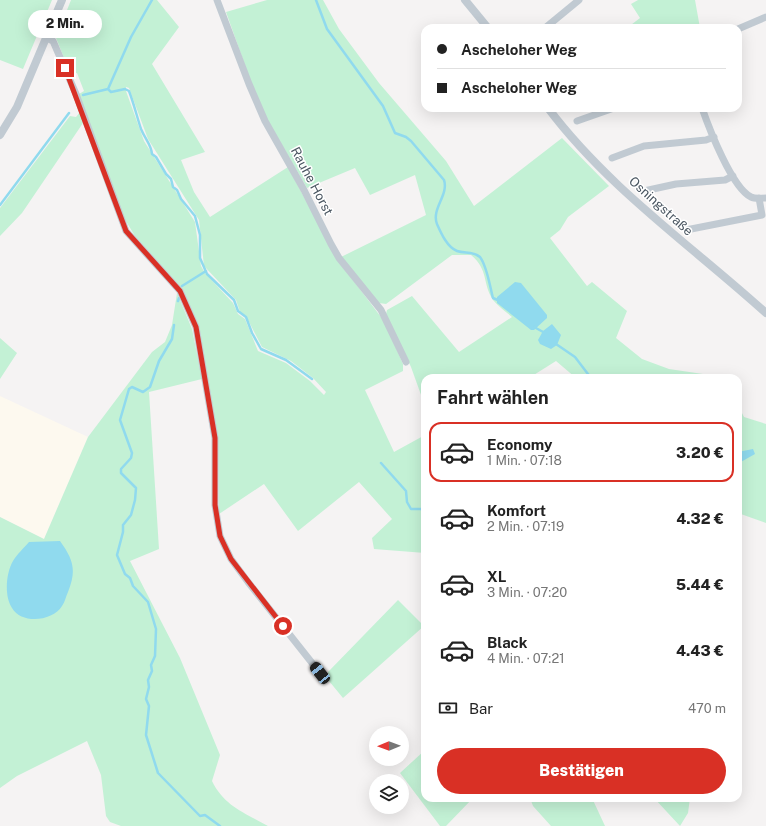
<!DOCTYPE html>
<html lang="de">
<meta charset="utf-8">
<style>
body{margin:0;font-family:"Public Sans",sans-serif;background:#f6f6f6;color:#222;height:100vh;display:flex;flex-direction:column;font-size:15px;white-space:nowrap}
*{box-sizing:border-box;margin:0}
p{font-size:13px;color:#767676}
.icon{flex:none;width:22px;height:22px;fill:none;stroke:currentColor;stroke-width:2;stroke-linecap:round;stroke-linejoin:round}
.map{position:relative;flex:1;overflow:hidden}
.drawer{position:absolute;left:421px;top:374px;width:321px;height:428px;display:flex;flex-direction:column;background:#fff;border-radius:12px;box-shadow:0 4px 16px #0002}
.drawer>*{flex:none}
.guide{position:absolute;left:421px;top:24px;width:321px;height:88px;border-radius:12px;box-shadow:0 4px 16px #0002;display:grid;align-content:center;height:88px;padding:0 16px;background:#fff}
.needle{width:26px;rotate:269deg}
.tools{position:absolute;left:369px;top:726px;display:grid;gap:8px}
.tools a{display:grid;place-items:center;width:40px;height:40px;border-radius:50%;background:#fff;box-shadow:0 4px 16px #0002;font-size:20px}
.end{position:absolute;width:18px;height:18px;margin:-9px;border:5px solid #d93025;background:#fff;box-shadow:0 0 0 2px #fff}
.from{border-radius:50%}
.bubble{position:absolute;height:28px;border-radius:14px;background:#fff;box-shadow:0 4px 16px #0002;font-size:13px;font-weight:800;line-height:28px;text-align:center}
.car{position:absolute;width:12px;height:24px;margin:-12px -6px;border-radius:5px;box-shadow:0 0 3px 1px #0007;background:linear-gradient(#222 24%,#8ab4d8 0 40%,#222 0 76%,#8ab4d8 0 86%,#222 0)}
.guide b{display:flex;align-items:center;gap:14px;height:38px;font-size:15px}
.guide b+b{border-top:1px solid #e0e0e0}
.guide i{width:10px;height:10px;background:#222}
ul{padding:0;list-style:none}
li{display:flex;align-items:center;gap:12px;height:60px;margin:0 8px 6px;padding:0 8px;border:2px solid transparent;border-radius:12px}
li div{flex:1}
li b{display:block;font-size:15px}
li em{font-style:normal;font-weight:800}
li.on{border-color:#d93025}
li>.icon{width:36px;height:36px;stroke-width:1.5}
h2{padding:0 16px;font-size:18px;line-height:48px}
.pay{display:flex;align-items:center;gap:10px;height:44px;padding:0 16px;font-size:15px}
.pay p{margin-inline-start:auto}
.button{display:flex;gap:8px;margin-top:auto;padding:8px 16px}
.button a{flex:1;height:46px;border-radius:24px;background:#d93025;color:#fff;font-size:16px;font-weight:800;line-height:46px;text-align:center}
.map>svg:first-child{display:block}
</style>
<div class="map">
<svg width="766" height="826" viewBox="0 0 766 826">
<rect width="100%" height="100%" fill="#f5f3f3"/>
<path fill="#fdf9ef" d="M0,396L88,437L44,539L0,517Z"/>
<path fill="#c3f1d5" fill-rule="evenodd" d="M0,0H52L23,69L0,60Z
M71,0H157L179,27L152,64L205,152L181,160L194,192L210,217L288,167L337,259L384,321L403,364V371L365,390L394,452L425,435V553L374,549L372,538L392,519L359,482L298,531L264,484L219,514L218,441L199,326L183,290L135,236L124,218L79,94L84,91L77,73L71,75L56,38ZM126,87L129,88L148,139L199,220L204,266L236,300L240,312L246,316L262,347L291,361L313,378L326,392L324,395L310,381L286,363L258,351L245,319L238,314L233,303L205,273L201,266L195,222L144,141L126,91Z
M267,0H323L339,29L379,83L446,161L474,206L562,138L609,186L568,217L560,230L550,238L587,286L592,282L627,311L616,338L642,359L669,369L730,378H576L556,361L529,378H425V406L411,367L386,314L387,310L412,296L459,352L512,317C506,312 498,306 493,300C482,283 489,270 471,255H452L386,304L379,303L341,257L426,215L415,175L370,195L355,168L307,188L268,121L251,82L226,12Z
M638,0H695L700,28H627L640,18L631,4Z
M80,112L83,123L22,213L0,236V208L70,116L76,117Z
M177,293L192,329L202,379L149,392L159,549L130,561L180,658L220,755L212,781C224,806 245,813 268,826H121L110,822L106,816L101,775L87,741L17,776L0,788V517L44,539L88,437L152,352L165,342L172,325Z
M0,338L17,353L0,379Z
M738,405L744,417L766,424V523L738,513Z
M398,600L424,626L343,698L329,681L328,672Z
M425,750V798H473L446,826H440L400,773Z
M530,798H592L605,826H551L533,806Z
M654,798H690L688,813L680,826Z"/>
<path fill="#90daee" d="M515,282L521,283L547,315V318L534,330H531L497,303V297Z
M552,324L561,335L557,345L551,349L540,344L538,340L543,331Z
M753,449L755,454L739,463L738,462V452Z
M60,541C73,559 77,570 68,592C66,596 65,602 62,606C53,621 22,625 12,608C4,596 6,573 13,561C17,554 24,548 29,542Z"/>
<g fill="none" stroke-linecap="round" stroke-linejoin="round">
<path stroke="#90daee" stroke-width="2.5" d="M152,0L131,37L108,89L111,92L125,89L129,91C134,104 137,117 141,129C145,139 151,144 152,154L156,157L166,174L171,179L173,187L177,190L181,199L195,216L200,235V258L207,274L234,300L238,311L246,317L252,333L261,349L286,360L312,379
M316,0L327,29L383,106L395,133L406,137L411,141L444,180C449,195 431,209 437,224C441,233 447,247 457,251C465,254 472,250 480,257C487,266 490,287 493,298L500,301
M83,95L108,89
M0,205L69,113
M182,286L206,271
M178,301L179,298
M174,325L172,339L159,361L150,387L143,392L132,387L129,389L120,420L132,453L131,458L121,469V473L136,488L135,500L131,515L123,525V532L117,555L125,574L130,578L133,586L148,602L156,629L155,656L151,665L152,671L148,680L149,687L146,699L149,706L146,735L158,773L200,816L205,815L220,826
M534,327L545,333
M556,344L575,357L591,378
M381,463L406,491L407,502L411,509H421L425,512"/>
<path stroke="#c1cad2" stroke-width="7" d="M217,0L249,84L265,121L304,190L331,244L339,258L381,310L406,362
M545,28L579,0
M738,29L766,17
M47,38L53,41L76,94L126,231L180,291L196,327L215,438V505L220,536L231,559L248,582L320,673
M702,108C709,128 732,188 751,197C755,199 761,198 766,198
M577,121L614,108
M612,158L644,146L706,140L714,137
M644,191L676,184L725,180L733,176
M686,230L762,215L759,198"/>
<path stroke="#c1cad2" stroke-width="8" d="M465,0L488,28
M548,108C608,188 692,246 766,313
M0,135L17,107L62,0"/>
</g>
<g fill="none" stroke-linecap="round" stroke-linejoin="round">
<path stroke="#d93025" stroke-width="5" d="M65,68L126,231L180,291L196,327L215,438V505L220,536L231,559L283,626"/>
</g>
<g text-anchor="middle" dominant-baseline="central" stroke-width="3" stroke-linejoin="round" paint-order="stroke">
<g font-size="13" fill="#4a5661" stroke="#fff">
<text transform="translate(312 181) rotate(62)">Rauhe Horst</text>
<text transform="translate(661 206) rotate(42)">Osningstraße</text>
</g>
</g>
</svg>
<div class="tools">
<a><svg class="needle" viewBox="-14 -14 28 28"><path d="M0-13l5 13h-10z" fill="#e53935"/><path d="M0 13l5-13h-10z" fill="#767676"/></svg></a>
<a><svg class="icon" aria-label="layers" viewBox="0 0 24 24"><path d="M12 4l9 5-9 5-9-5zM3 14l9 5 9-5"/></svg></a>
</div>
<i class="end from" style="left:283px;top:626px"></i>
<i class="end" style="left:65px;top:68px"></i>
<div class="bubble" style="left:28px;top:10px;width:74px">2 Min.</div>
<i class="car" style="left:320px;top:673px;rotate:322deg"></i>
<div class="guide">
<b><i class="from"></i>Ascheloher Weg</b>
<b><i></i>Ascheloher Weg</b>
</div>
<section class="drawer">
<h2>Fahrt wählen</h2>
<ul>
<li class="on"><svg class="icon" aria-label="car" viewBox="0 0 24 24"><path d="M5 17H2v-5l4-1 3-4h7l3 4 3 1v5h-3M9 17h6M6 11h13"/><circle cx="7" cy="17" r="2"/><circle cx="17" cy="17" r="2"/></svg><div><b>Economy</b><p>1 Min. · 07:18</p></div><em>3.20 €</em></li>
<li><svg class="icon" aria-label="car" viewBox="0 0 24 24"><path d="M5 17H2v-5l4-1 3-4h7l3 4 3 1v5h-3M9 17h6M6 11h13"/><circle cx="7" cy="17" r="2"/><circle cx="17" cy="17" r="2"/></svg><div><b>Komfort</b><p>2 Min. · 07:19</p></div><em>4.32 €</em></li>
<li><svg class="icon" aria-label="car" viewBox="0 0 24 24"><path d="M5 17H2v-5l4-1 3-4h7l3 4 3 1v5h-3M9 17h6M6 11h13"/><circle cx="7" cy="17" r="2"/><circle cx="17" cy="17" r="2"/></svg><div><b>XL</b><p>3 Min. · 07:20</p></div><em>5.44 €</em></li>
<li><svg class="icon" aria-label="car" viewBox="0 0 24 24"><path d="M5 17H2v-5l4-1 3-4h7l3 4 3 1v5h-3M9 17h6M6 11h13"/><circle cx="7" cy="17" r="2"/><circle cx="17" cy="17" r="2"/></svg><div><b>Black</b><p>4 Min. · 07:21</p></div><em>4.43 €</em></li>
</ul>
<div class="pay"><svg class="icon" aria-label="cash" viewBox="0 0 24 24"><path d="M3 7h18v10H3z"/><circle cx="12" cy="12" r="2"/></svg>Bar<p>470 m</p></div>
<div class="button"><a>Bestätigen</a></div>
</section>
</div>
